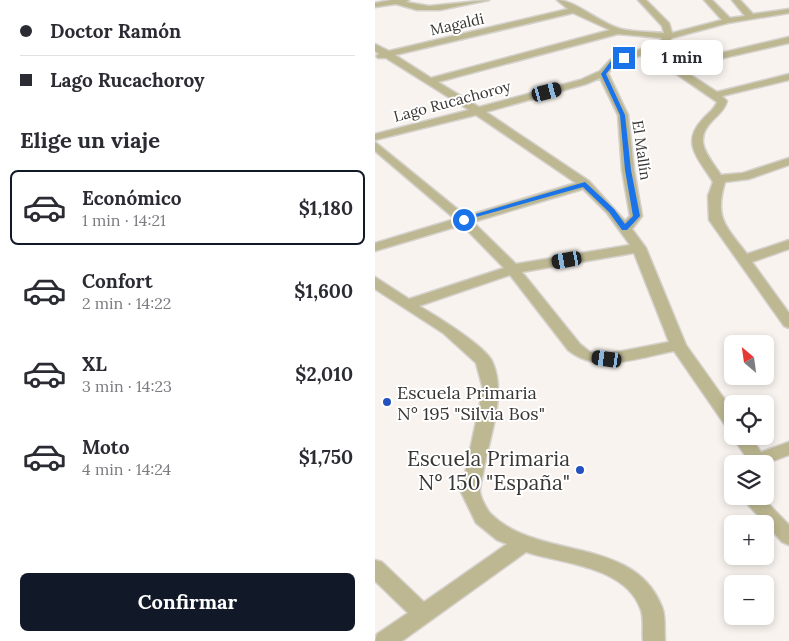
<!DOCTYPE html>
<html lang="es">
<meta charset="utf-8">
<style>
body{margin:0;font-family:Lora,serif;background:#f7f7f7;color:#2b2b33;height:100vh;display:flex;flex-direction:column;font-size:19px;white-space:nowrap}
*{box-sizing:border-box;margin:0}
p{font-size:16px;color:#7c7c81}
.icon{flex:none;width:28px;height:28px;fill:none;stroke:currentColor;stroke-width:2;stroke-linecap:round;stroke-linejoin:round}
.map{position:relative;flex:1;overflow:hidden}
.sheet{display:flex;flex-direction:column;background:#fff;width:375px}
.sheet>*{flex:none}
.hud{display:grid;align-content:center;height:110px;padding:0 20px;background:#fff}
.needle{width:32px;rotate:331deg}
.buttons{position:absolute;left:349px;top:335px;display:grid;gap:10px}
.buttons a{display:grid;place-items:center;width:50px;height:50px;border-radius:8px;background:#fff;box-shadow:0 2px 8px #0003;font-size:25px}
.end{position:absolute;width:22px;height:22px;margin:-11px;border:6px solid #1a73e8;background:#fff;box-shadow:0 0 0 2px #fff}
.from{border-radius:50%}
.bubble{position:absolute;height:35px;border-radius:8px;background:#fff;box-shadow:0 2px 8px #0003;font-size:16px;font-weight:800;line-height:35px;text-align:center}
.car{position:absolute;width:15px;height:30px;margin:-15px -8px;border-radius:6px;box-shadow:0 0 4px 1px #0007;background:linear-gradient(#222 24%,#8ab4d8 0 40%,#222 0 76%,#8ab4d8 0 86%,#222 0)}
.hud b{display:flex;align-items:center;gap:18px;height:48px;font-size:19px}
.hud b+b{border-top:1px solid #e1e1e2}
.hud i{width:12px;height:12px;background:#2b2b33}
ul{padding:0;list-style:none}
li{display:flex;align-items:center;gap:15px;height:75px;margin:0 10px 8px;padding:0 10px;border:2px solid transparent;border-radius:8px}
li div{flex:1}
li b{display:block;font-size:19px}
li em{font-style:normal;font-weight:800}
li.current{border-color:#111827}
li>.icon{width:45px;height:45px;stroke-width:1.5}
h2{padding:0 20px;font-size:22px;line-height:60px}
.primary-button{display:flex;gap:10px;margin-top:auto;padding:10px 20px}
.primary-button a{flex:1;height:58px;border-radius:8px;background:#111827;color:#fff;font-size:20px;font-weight:800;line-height:58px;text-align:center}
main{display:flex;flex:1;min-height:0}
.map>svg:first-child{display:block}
</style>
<main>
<section class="sheet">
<div class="hud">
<b><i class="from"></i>Doctor Ramón</b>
<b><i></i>Lago Rucachoroy</b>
</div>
<h2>Elige un viaje</h2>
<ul>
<li class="current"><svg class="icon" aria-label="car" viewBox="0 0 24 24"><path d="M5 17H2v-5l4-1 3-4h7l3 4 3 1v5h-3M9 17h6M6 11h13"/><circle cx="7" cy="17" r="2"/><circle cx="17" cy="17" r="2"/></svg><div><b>Económico</b><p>1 min · 14:21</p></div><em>$1,180</em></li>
<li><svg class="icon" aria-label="car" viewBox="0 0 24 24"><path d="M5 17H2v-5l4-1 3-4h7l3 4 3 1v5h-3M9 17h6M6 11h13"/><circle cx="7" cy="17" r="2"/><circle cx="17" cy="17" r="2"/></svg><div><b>Confort</b><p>2 min · 14:22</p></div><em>$1,600</em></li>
<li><svg class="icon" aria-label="car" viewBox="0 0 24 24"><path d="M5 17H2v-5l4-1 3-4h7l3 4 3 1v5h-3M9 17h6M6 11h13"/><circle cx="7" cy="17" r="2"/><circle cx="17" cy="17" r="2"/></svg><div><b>XL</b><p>3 min · 14:23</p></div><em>$2,010</em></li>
<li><svg class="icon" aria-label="car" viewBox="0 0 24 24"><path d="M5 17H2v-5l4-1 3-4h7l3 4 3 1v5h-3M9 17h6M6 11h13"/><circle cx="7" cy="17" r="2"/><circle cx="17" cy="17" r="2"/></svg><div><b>Moto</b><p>4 min · 14:24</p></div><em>$1,750</em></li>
</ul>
<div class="primary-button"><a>Confirmar</a></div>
</section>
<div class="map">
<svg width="414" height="641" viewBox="0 0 414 641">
<rect width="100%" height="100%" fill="#f8f3ee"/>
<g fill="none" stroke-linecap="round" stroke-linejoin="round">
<defs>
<path id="minor" d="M16,0H34L31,2L54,6L114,0L65,10H42L21,4L0,7V3Z
M182,0C200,0 226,24 246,29C259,32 275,32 289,33L287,26L263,0H271L294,23L297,33L347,20L329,0H337L355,18L370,16L357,0H365L378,14L414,9V13L353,23L297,38L289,47L283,49L299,64L414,37V43L305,68L342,92L414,74V80L347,96L352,101C350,109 344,114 338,120C317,141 333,155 346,175L368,173L414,158V165L374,179L350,182C339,219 351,226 372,254L414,240V249L377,262L414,313V328L409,326L334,220L333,196L338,182C325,160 305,144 327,120C332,114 339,110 342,102L294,69L276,52L241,64L233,73L253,115L259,170L267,216L257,229L271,248L311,345L358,411V430L352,428L299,351C265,357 223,375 193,350L135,275L44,306C60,315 110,346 117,361C132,393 115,435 109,468C108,475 105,484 105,491C105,497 112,510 116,514C163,561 259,535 287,607C291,617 289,630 290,641H268C267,631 269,619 266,610C251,566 188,564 151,552L27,641H0L2,634L33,613L0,581V560L7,562L49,602L132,544L122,540L101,523L86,492L108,389L101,363L68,333L0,289V277L34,299L129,268L87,225L0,251V243L80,219L0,151V142L91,216L201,183L101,115L0,140V134L94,110L11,58H3L1,56L4,54L0,51V44L14,51L193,9ZM198,13L235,30L56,78L20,55ZM243,34L287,38L283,43L235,60L225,71L205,80L104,107L63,82ZM225,78L243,115L247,170L255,216L250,221L214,181L111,112L211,84ZM208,189L232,213L255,245L141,264L98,222ZM259,253L294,342L232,354L215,352L205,344L147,272Z
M357,436H375L386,452L414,442V455L390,464H371L373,460Z
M365,496H386L414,525V545L407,542Z"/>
</defs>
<use href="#minor" stroke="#d5d1cd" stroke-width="3"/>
<use href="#minor" fill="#bdb891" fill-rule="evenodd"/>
</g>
<path fill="#1a73e8" d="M249,56L250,59L240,63L231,74L250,115L256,170L265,216L252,230H247L234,212L208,187L87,221V218L210,182L239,209L250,224L258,216L250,170L245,115L226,74L236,61Z"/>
<g fill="#2351bf" stroke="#fff" stroke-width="2">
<circle cx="12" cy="402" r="5"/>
<circle cx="205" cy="470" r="5"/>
</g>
<g text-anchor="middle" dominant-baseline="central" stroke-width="4" stroke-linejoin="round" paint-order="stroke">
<g font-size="15" fill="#383634" stroke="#fff">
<text transform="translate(82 24) rotate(-13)">Magaldi</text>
<text transform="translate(77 101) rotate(-15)">Lago Rucachoroy</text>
<text transform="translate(267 150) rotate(82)">El Mallín</text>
</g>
<g font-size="18" fill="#383634" stroke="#fff" text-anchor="start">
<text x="22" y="392">Escuela Primaria<tspan x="22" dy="21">N° 195 "Silvia Bos"</tspan></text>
</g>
<g font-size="21" fill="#383634" stroke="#fff" text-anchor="end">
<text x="195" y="458">Escuela Primaria<tspan x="195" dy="24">N° 150 "España"</tspan></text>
</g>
</g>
</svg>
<div class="buttons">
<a><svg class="needle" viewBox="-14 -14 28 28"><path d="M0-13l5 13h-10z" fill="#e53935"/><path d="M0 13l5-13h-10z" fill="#7c7c81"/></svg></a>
<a><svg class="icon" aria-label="locate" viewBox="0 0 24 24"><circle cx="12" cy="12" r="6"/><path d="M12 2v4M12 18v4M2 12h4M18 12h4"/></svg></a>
<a><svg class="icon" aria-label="layers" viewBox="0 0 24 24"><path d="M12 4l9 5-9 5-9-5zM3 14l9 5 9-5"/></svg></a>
<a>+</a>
<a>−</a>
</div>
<i class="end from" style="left:89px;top:220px"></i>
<i class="end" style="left:249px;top:58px"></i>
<div class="bubble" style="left:266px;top:40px;width:82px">1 min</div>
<i class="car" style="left:172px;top:92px;rotate:75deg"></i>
<i class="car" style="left:192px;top:260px;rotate:260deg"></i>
<i class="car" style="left:232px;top:359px;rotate:278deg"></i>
</div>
</main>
